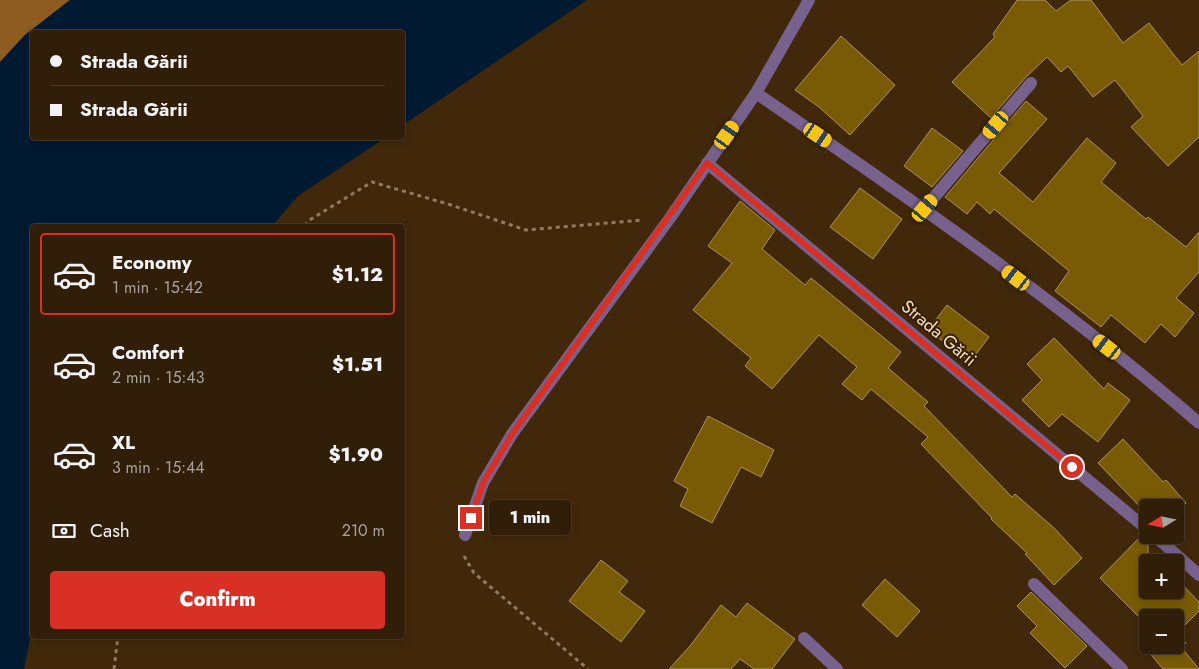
<!DOCTYPE html>
<meta charset="utf-8">
<style>
body{margin:0;font-family:Jost,sans-serif;background:#392712;color:#f1f3f6;height:100vh;display:flex;flex-direction:column;font-size:19px;white-space:nowrap}
*{box-sizing:border-box;margin:0}
p{font-size:16px;color:#a8a29c}
.icon{flex:none;width:28px;height:28px;fill:none;stroke:currentColor;stroke-width:2;stroke-linecap:round;stroke-linejoin:round}
.map{position:relative;flex:1;overflow:hidden}
.drawer{position:absolute;left:30px;top:224px;width:375px;height:415px;display:flex;flex-direction:column;background:#311e08;border-radius:5px;box-shadow:0 2px 8px #0003,0 0 0 1px #4c3c29}
.drawer>*{flex:none}
.hud{position:absolute;left:30px;top:30px;width:375px;height:110px;border-radius:5px;box-shadow:0 2px 8px #0003,0 0 0 1px #4c3c29;display:grid;align-content:center;height:110px;padding:0 20px;background:#311e08}
.needle{width:32px;rotate:260deg}
.tools{position:absolute;left:1139px;top:499px;display:grid;gap:10px}
.tools a{display:grid;place-items:center;width:45px;height:45px;border-radius:5px;background:#311e08;box-shadow:0 2px 8px #0003,0 0 0 1px #4c3c29;font-size:25px}
.end{position:absolute;width:22px;height:22px;margin:-11px;border:6px solid #d93025;background:#fff;box-shadow:0 0 0 2px #fff}
.from{border-radius:50%}
.bubble{position:absolute;height:35px;border-radius:5px;background:#311e08;box-shadow:0 2px 8px #0003,0 0 0 1px #4c3c29;font-size:16px;font-weight:800;line-height:35px;text-align:center}
.car{position:absolute;width:15px;height:30px;margin:-15px -8px;border-radius:6px;box-shadow:0 0 4px 1px #0007;background:linear-gradient(#f5c518 24%,#345 0 40%,#f5c518 0 76%,#345 0 86%,#f5c518 0)}
.hud b{display:flex;align-items:center;gap:18px;height:48px;font-size:19px}
.hud b+b{border-top:1px solid #4c3c29}
.hud i{width:12px;height:12px;background:#f1f3f6}
ul{padding:9px 0 0;list-style:none}
li{display:flex;align-items:center;gap:15px;height:82px;margin:0 10px 8px;padding:0 10px;border:2px solid transparent;border-radius:5px}
li div{flex:1}
li b{display:block;font-size:19px}
li em{font-style:normal;font-weight:800}
li.active{border-color:#d93025}
li>.icon{width:45px;height:45px;stroke-width:1.5}
.pay{display:flex;align-items:center;gap:12px;height:55px;padding:0 20px;font-size:19px}
.pay p{margin-inline-start:auto}
.cta{display:flex;gap:10px;margin-top:auto;padding:10px 20px}
.cta a{flex:1;height:58px;border-radius:5px;background:#d93025;color:#fff;font-size:20px;font-weight:800;line-height:58px;text-align:center}
.map>svg:first-child{display:block}
</style>
<div class="map">
<svg width="1199" height="669" viewBox="0 0 1199 669">
<rect width="100%" height="100%" fill="#41280a"/>
<path fill="#8e5c20" d="M0,0H70L25,35L0,62Z"/>
<path fill="#001a32" d="M70,0H587L403,125L402,32H32V138H385L298,196L272,226H32V629L24,669H0V62L25,35Z"/>
<path fill="#785b04" stroke="#a89362" d="M1017,0H1045L1056,11L1071,0H1091L1123,43L1149,23L1182,65L1199,51V137L1168,166L1131,127L1143,116L1115,80L1093,97L1068,66L1061,72L1047,57L1025,78L991,118L952,82L995,37L993,34Z
M841,36L895,85L850,135L819,107L795,90Z
M1026,101L1047,119L999,173L1033,202L1087,138L1116,163L1101,182L1146,219L1148,217L1186,247L1199,232V272L1176,298L1194,313L1175,337L1161,324L1145,343L1111,315L1101,327L1055,291L1069,271L994,209L990,214L977,202L967,214L945,197Z
M932,128L963,151L932,187L904,166Z
M860,188L902,219L873,259L830,227Z
M740,201L775,230L762,249L805,285L811,278L901,352L888,368L928,402L924,406L1012,497L1015,494L1054,528L1082,558L1054,585L1025,554L1027,553L991,519L992,518L921,444L928,437L871,389L862,400L842,384L857,367L819,335L772,389L745,366L751,358L693,310L732,263L708,246Z
M947,305L989,337L970,362L928,330Z
M1054,338L1104,389L1108,383L1130,400L1098,442L1062,414L1049,427L1022,400L1042,380L1027,364Z
M708,416L774,450L761,477L741,467L712,523L680,506L688,489L674,481Z
M1123,439L1163,482L1166,480L1186,503L1175,512V508H1148V515L1098,463Z
M1142,535L1148,540V599L1157,590H1175V577L1199,602V611L1177,633L1186,643L1181,647L1199,669H1163L1138,639L1148,631V645H1175V618H1148V626L1100,578Z
M601,560L628,581L619,592L645,611L621,642L569,601Z
M885,579L920,611L897,637L862,605Z
M1031,592L1087,646L1065,668L1030,633L1037,626L1017,606Z
M747,603L795,639L772,669H754L740,659L731,669H669L690,646L721,605L736,617Z"/>
<g fill="none" stroke-linecap="round" stroke-linejoin="round">
<path stroke="#917a60" stroke-width="3" stroke-dasharray="4 4" stroke-linecap="butt" d="M305,226L308,221L372,182L448,204L526,230L643,220
M464,556L474,573L588,669
M114,669L118,636"/>
<path stroke="#77628e" stroke-width="12" d="M756,93C908,197 1060,302 1199,423
M707,163L1148,530
M925,208L1031,83
M465,535L483,483L512,434L670,218L756,93L809,0
M1154,535L1199,575
M1034,584L1122,669
M804,638L837,669"/>
</g>
<g fill="none" stroke-linecap="round" stroke-linejoin="round">
<path stroke="#d93025" stroke-width="6" d="M471,518L483,483L512,434L707,163L1072,467"/>
</g>
<g text-anchor="middle" dominant-baseline="central" stroke-width="4" stroke-linejoin="round" paint-order="stroke">
<g font-size="18" fill="#f2dec9" stroke="#371e01">
<text transform="translate(939 333) rotate(40)">Strada Gării</text>
</g>
</g>
</svg>
<div class="tools">
<a><svg class="needle" viewBox="-14 -14 28 28"><path d="M0-13l5 13h-10z" fill="#e53935"/><path d="M0 13l5-13h-10z" fill="#a8a29c"/></svg></a>
<a>+</a>
<a>−</a>
</div>
<i class="end from" style="left:1072px;top:467px"></i>
<i class="end" style="left:471px;top:518px"></i>
<div class="bubble" style="left:489px;top:500px;width:82px">1 min</div>
<i class="car" style="left:996px;top:125px;rotate:220deg"></i>
<i class="car" style="left:727px;top:135px;rotate:35deg"></i>
<i class="car" style="left:818px;top:135px;rotate:124deg"></i>
<i class="car" style="left:925px;top:208px;rotate:40deg"></i>
<i class="car" style="left:1016px;top:278px;rotate:307deg"></i>
<i class="car" style="left:1107px;top:347px;rotate:307deg"></i>
<div class="hud">
<b><i class="from"></i>Strada Gării</b>
<b><i></i>Strada Gării</b>
</div>
<section class="drawer">
<ul>
<li class="active"><svg class="icon" aria-label="car" viewBox="0 0 24 24"><path d="M5 17H2v-5l4-1 3-4h7l3 4 3 1v5h-3M9 17h6M6 11h13"/><circle cx="7" cy="17" r="2"/><circle cx="17" cy="17" r="2"/></svg><div><b>Economy</b><p>1 min · 15:42</p></div><em>$1.12</em></li>
<li><svg class="icon" aria-label="car" viewBox="0 0 24 24"><path d="M5 17H2v-5l4-1 3-4h7l3 4 3 1v5h-3M9 17h6M6 11h13"/><circle cx="7" cy="17" r="2"/><circle cx="17" cy="17" r="2"/></svg><div><b>Comfort</b><p>2 min · 15:43</p></div><em>$1.51</em></li>
<li><svg class="icon" aria-label="car" viewBox="0 0 24 24"><path d="M5 17H2v-5l4-1 3-4h7l3 4 3 1v5h-3M9 17h6M6 11h13"/><circle cx="7" cy="17" r="2"/><circle cx="17" cy="17" r="2"/></svg><div><b>XL</b><p>3 min · 15:44</p></div><em>$1.90</em></li>
</ul>
<div class="pay"><svg class="icon" aria-label="cash" viewBox="0 0 24 24"><path d="M3 7h18v10H3z"/><circle cx="12" cy="12" r="2"/></svg>Cash<p>210 m</p></div>
<div class="cta"><a>Confirm</a></div>
</section>
</div>
